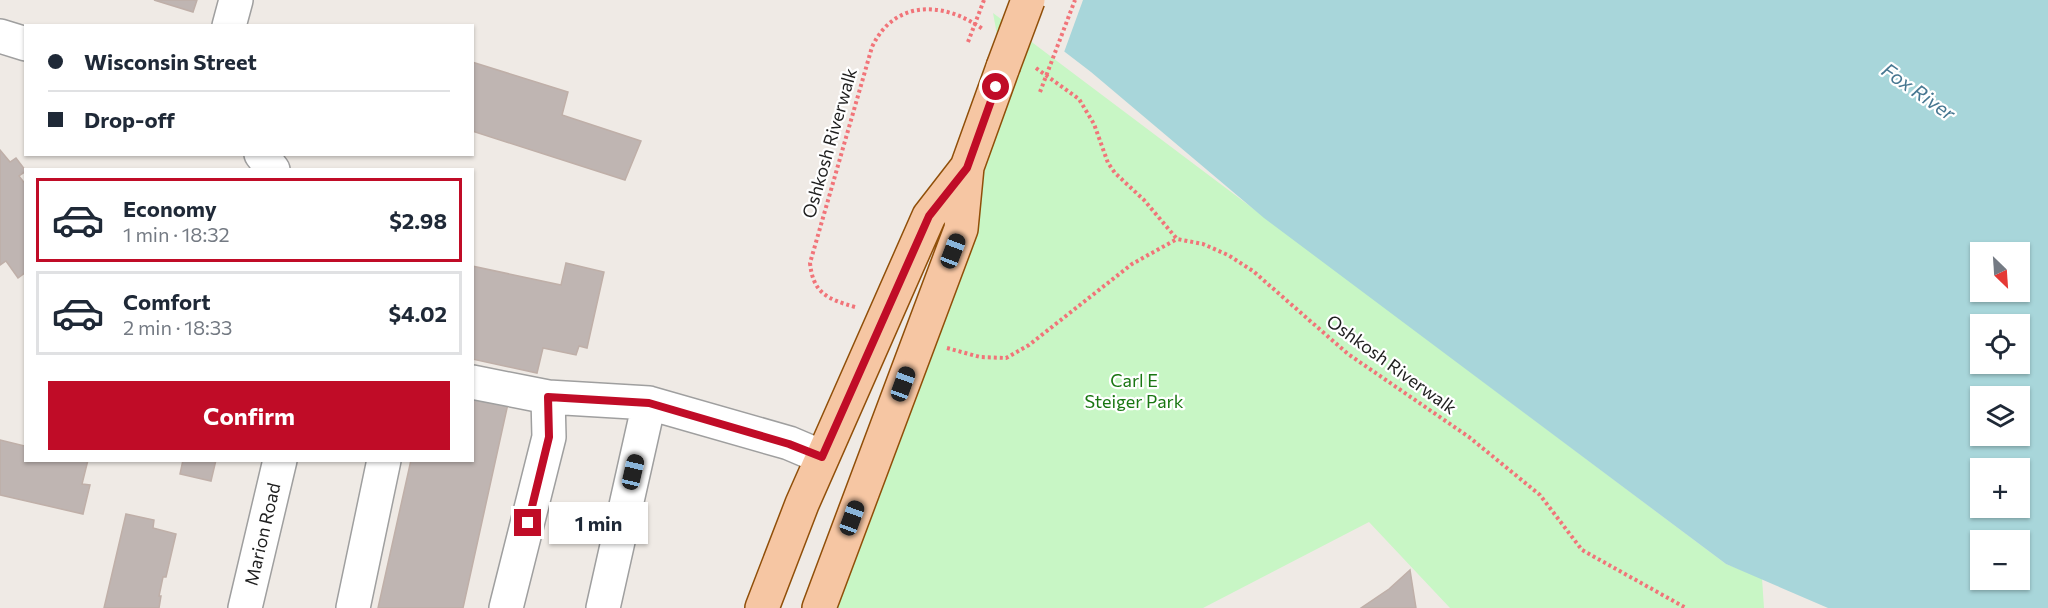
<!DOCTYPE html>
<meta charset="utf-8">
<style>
body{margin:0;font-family:Commissioner,sans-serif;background:#f6f6f7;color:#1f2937;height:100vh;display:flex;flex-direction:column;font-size:22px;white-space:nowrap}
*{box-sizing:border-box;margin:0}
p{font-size:20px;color:#747a83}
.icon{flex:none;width:33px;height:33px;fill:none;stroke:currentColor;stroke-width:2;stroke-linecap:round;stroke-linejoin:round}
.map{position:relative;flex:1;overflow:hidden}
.drawer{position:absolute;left:24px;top:168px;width:450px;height:294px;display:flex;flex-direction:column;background:#fff;border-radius:0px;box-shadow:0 2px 4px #0004}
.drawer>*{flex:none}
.guide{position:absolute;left:24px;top:24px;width:450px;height:132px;border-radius:0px;box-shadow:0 2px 4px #0004;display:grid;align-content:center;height:132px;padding:0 24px;background:#fff}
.needle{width:39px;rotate:155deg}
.fabs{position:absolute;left:1970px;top:242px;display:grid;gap:12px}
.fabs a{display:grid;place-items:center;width:60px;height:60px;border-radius:0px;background:#fff;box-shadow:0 2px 4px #0004;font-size:30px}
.end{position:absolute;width:27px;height:27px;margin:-14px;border:8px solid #c00c27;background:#fff;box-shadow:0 0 0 3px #fff}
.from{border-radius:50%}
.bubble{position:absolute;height:42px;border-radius:0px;background:#fff;box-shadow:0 2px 4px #0004;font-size:20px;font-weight:700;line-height:42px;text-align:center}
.car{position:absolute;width:18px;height:36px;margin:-18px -9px;border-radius:8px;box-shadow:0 0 4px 2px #0007;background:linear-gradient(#222 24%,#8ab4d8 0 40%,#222 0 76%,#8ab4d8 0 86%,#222 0)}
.guide b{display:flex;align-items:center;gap:21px;height:57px;font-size:22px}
.guide b+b{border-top:2px solid #e0e1e3}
.guide i{width:15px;height:15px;background:#1f2937}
ul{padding:10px 0 0;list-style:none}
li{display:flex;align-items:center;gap:18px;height:84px;margin:0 12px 9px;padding:0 12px;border:3px solid #e0e1e3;border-radius:0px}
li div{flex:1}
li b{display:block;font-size:22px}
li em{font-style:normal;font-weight:700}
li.on{border-color:#c00c27}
li>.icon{width:54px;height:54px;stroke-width:1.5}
.primary-button{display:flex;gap:12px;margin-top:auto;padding:12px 24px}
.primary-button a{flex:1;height:69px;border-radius:0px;background:#c00c27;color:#fff;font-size:24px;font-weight:700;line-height:69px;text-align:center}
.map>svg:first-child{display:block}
</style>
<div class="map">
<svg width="2048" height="608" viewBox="0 0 2048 608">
<rect width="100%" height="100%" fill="#efeae5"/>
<path fill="#c8f6c5" d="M993,13L1726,564L1762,578L1764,608H1450L1369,522L1203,608H819L1003,67Z"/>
<path fill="#a8d6da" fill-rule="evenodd" d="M997,0H2048V608H1828L1726,564L1264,218L1091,72ZM1980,252H2019V291H1980ZM1980,324H2019V363H1980ZM1980,396H2019V435H1980ZM1980,468H2019V507H1980ZM1980,540H2019V579H1980Z"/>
<path fill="#efeae5" d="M994,0H1083L1063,55Z"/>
<path fill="#bfb5b2" stroke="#bfafa8" stroke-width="1.5" d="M154,0H197L193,12Z
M472,62L568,92L562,115L641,141L625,180L472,131Z
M0,150L10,162L16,158L26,171L19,176L26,185V272L18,278L6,261L0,265Z
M566,263L604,272L587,348L579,346L576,355L543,348L537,373L472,359V266L561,285Z
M472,391L509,399L463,608H378L411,460H472Z
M0,440L25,446L26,460H88L82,484L90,485L83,514L0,495Z
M183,460H216L211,481L180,474Z
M126,514L154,520L153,528L176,534L166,577H163L159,596H161L159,608H104Z
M1410,570L1416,608H1361L1389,589Z"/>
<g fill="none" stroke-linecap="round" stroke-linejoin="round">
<defs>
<path id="minor" d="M229,26L236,0
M0,36L26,44
M261,154L273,170
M472,382L548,397L649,403
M245,608L280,460
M353,608L384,460
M506,608L549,437L548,397
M603,608L649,403L789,443L822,457"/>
<path id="major" d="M762,608L802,504L929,216L967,167
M819,608L961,229L967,167L1003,67"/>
</defs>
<use href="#minor" stroke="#9f9f9f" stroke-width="36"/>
<use href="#major" stroke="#904f09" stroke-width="36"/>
<path stroke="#f17479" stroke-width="4" stroke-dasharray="3 3" stroke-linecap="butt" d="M1036,68L1079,99L1094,124L1108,163L1115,173L1144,200L1177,239L1203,244L1228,255L1253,271L1348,354L1469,437L1540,495L1582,550L1686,608
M855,307C827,299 813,293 810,263L872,47C894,0 943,0 984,30
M947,348L980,357L1006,358L1029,345L1132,264L1177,239"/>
<use href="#minor" stroke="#fff" stroke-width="33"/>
<use href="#major" stroke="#f6c6a3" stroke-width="33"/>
<defs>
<path id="major-bridge" d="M1003,67L1028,0"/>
</defs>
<use href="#major-bridge" stroke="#904f09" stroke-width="36" stroke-linecap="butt"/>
<path stroke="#f17479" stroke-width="4" stroke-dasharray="3 3" stroke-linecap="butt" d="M968,42L984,0
M1040,92L1075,0"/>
<use href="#major-bridge" stroke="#f6c6a3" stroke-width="33"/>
</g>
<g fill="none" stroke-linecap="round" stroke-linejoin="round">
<path stroke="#c00c27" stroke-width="8" d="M528,523L549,437L548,397L649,403L789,444L822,457L929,216L967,168L996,87"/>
</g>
<g text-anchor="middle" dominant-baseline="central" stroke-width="4.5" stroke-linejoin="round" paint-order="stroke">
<g font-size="18" fill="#1e1e1e" stroke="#fff">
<text transform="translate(829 143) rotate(-74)">Oshkosh Riverwalk</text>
<text transform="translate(1392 364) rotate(36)">Oshkosh Riverwalk</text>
<text transform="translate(262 534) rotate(-77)">Marion Road</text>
</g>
<g font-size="18" fill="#197612" stroke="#fff">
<text x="1134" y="380">Carl E<tspan x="1134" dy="21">Steiger Park</tspan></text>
</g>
<g font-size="20" font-style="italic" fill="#477791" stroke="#fff">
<text transform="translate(1919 91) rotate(35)">Fox River</text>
</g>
</g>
</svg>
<div class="fabs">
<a><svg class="needle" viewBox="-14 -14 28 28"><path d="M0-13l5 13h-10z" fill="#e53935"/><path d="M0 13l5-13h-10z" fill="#747a83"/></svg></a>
<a><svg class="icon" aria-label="locate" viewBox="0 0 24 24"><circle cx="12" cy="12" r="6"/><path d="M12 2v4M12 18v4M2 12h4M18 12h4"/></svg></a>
<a><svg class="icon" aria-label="layers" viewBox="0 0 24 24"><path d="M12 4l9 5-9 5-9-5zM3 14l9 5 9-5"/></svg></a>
<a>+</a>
<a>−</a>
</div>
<i class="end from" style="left:996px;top:87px"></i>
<i class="end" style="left:528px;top:523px"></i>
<div class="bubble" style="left:549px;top:502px;width:99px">1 min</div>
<i class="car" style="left:953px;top:251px;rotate:21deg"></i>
<i class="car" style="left:903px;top:384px;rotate:20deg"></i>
<i class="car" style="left:633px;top:472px;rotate:13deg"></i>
<i class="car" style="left:852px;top:518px;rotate:20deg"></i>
<div class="guide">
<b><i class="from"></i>Wisconsin Street</b>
<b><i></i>Drop-off</b>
</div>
<section class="drawer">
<ul>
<li class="on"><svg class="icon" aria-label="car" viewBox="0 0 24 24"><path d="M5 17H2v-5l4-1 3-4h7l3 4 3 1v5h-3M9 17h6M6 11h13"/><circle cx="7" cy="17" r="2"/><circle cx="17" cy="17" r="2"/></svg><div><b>Economy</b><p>1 min · 18:32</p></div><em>$2.98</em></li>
<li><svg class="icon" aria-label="car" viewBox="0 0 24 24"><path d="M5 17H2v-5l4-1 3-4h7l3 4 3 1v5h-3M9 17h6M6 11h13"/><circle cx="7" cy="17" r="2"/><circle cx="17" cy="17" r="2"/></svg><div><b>Comfort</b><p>2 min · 18:33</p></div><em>$4.02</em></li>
</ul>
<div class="primary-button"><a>Confirm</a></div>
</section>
</div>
